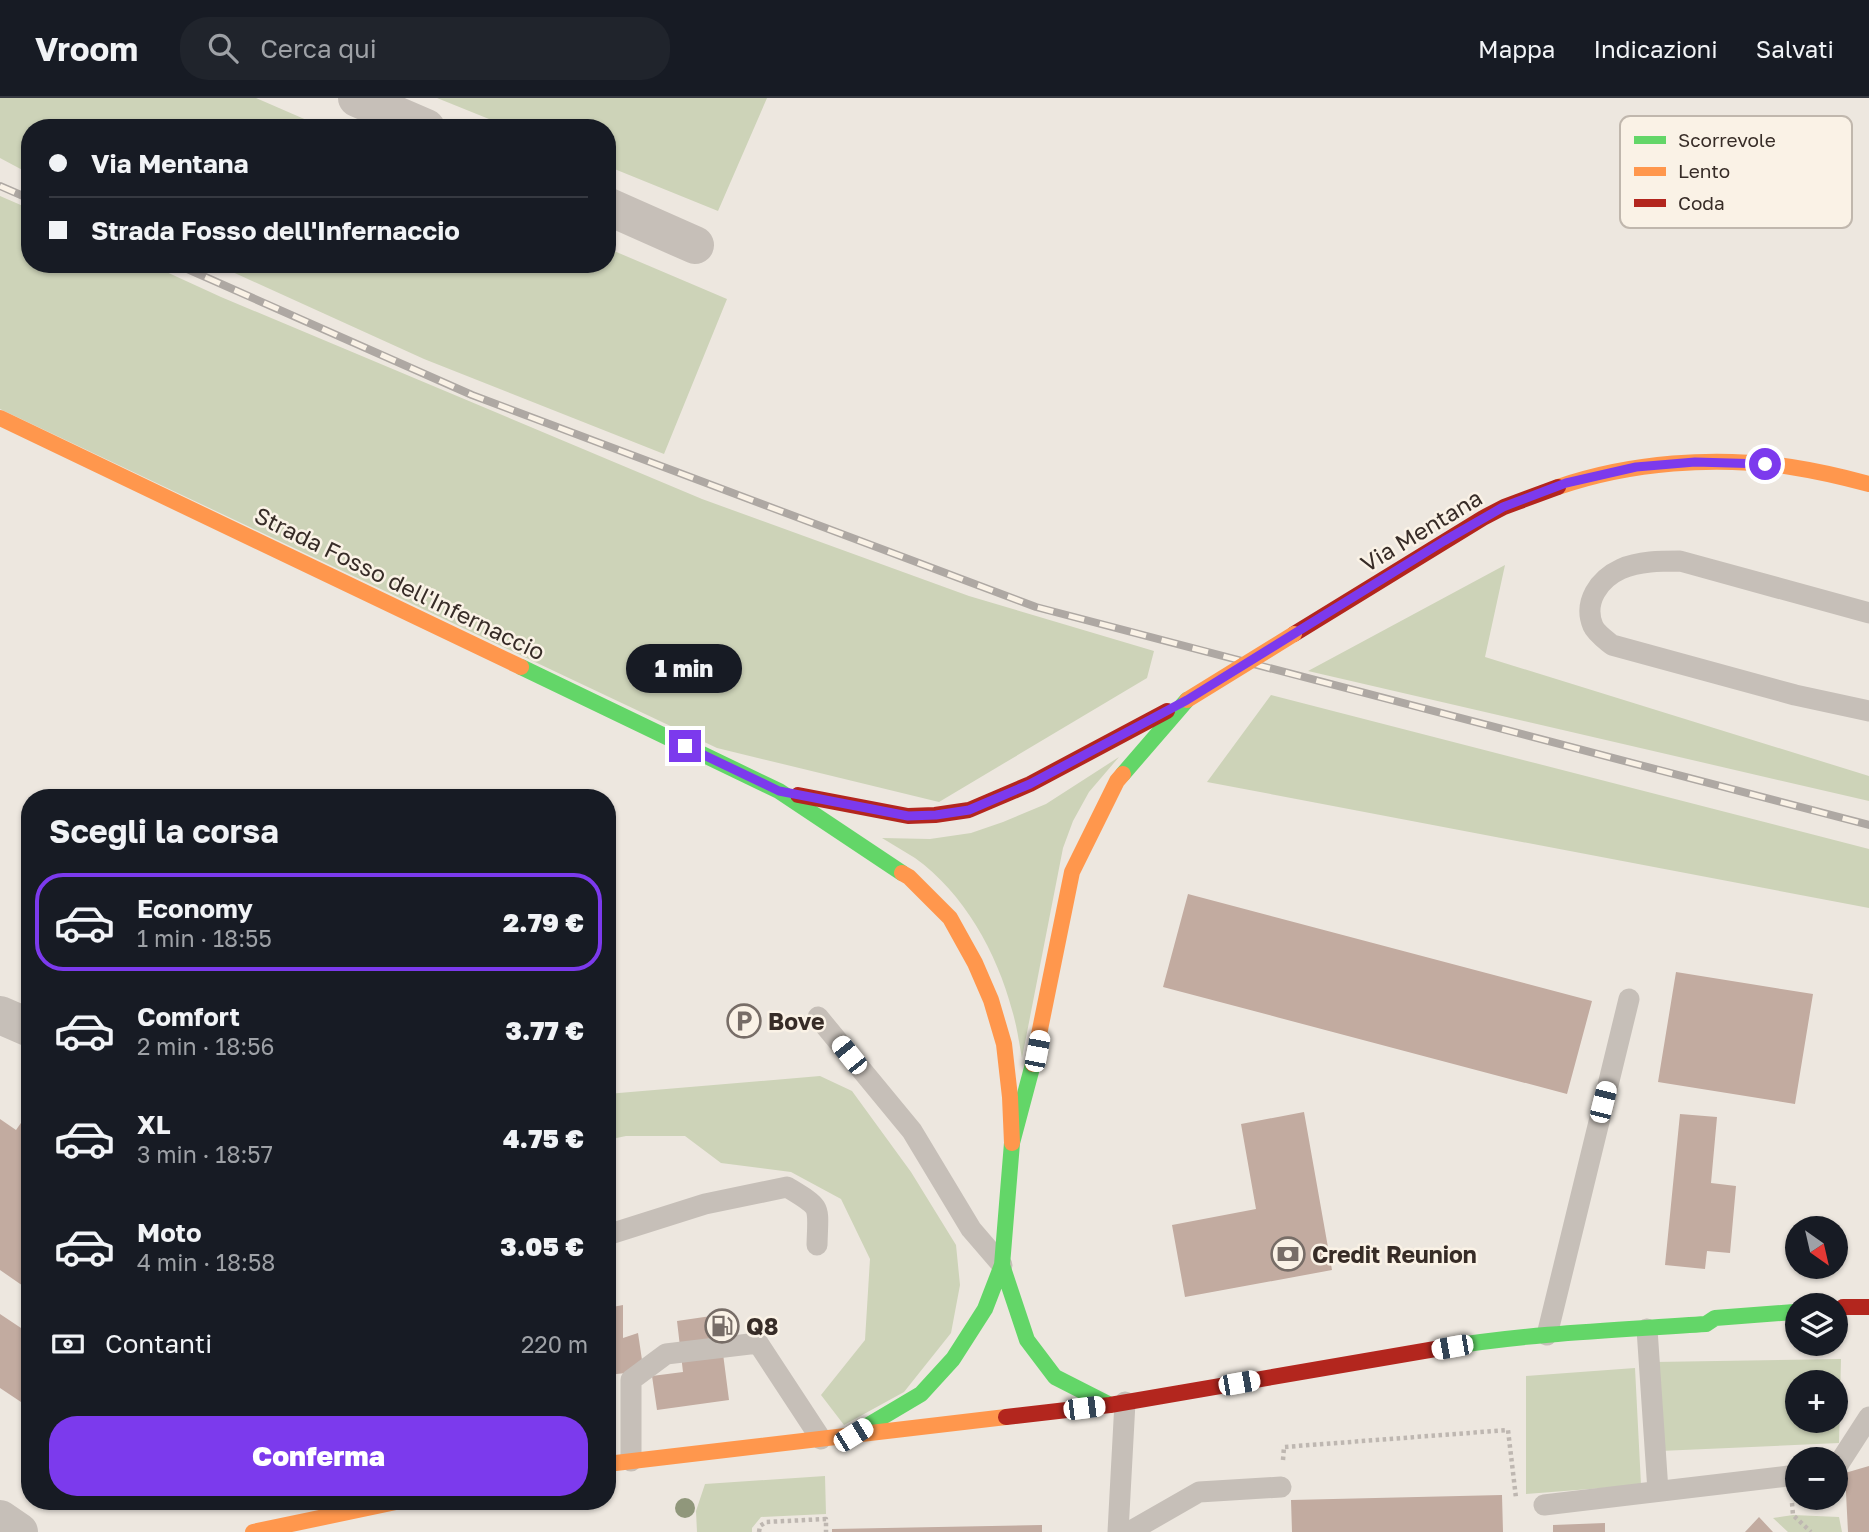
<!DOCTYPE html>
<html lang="it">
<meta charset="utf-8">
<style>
body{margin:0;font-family:"Golos Text",sans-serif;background:#20242c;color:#f1f3f6;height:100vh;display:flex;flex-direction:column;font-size:26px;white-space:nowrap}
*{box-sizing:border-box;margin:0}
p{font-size:23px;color:#9ea1a6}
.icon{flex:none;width:38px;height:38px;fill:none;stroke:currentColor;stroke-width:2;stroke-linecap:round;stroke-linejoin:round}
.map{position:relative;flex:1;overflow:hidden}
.sheet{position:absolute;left:21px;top:691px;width:595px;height:721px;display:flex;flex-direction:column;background:#171b24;border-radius:28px;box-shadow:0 2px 5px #0004}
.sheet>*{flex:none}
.guide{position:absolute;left:21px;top:21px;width:595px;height:154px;border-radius:28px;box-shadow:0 2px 5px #0004;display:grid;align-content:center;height:154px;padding:0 28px;background:#171b24}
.needle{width:46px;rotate:146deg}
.tools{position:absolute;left:1785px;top:1118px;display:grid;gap:14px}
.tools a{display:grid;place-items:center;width:63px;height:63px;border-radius:50%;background:#171b24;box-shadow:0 2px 5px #0004;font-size:35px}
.end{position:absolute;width:32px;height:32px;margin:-16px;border:9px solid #7c3aed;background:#fff;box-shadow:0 0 0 4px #fff}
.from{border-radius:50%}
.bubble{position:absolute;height:49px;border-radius:24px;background:#171b24;box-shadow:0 2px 5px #0004;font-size:23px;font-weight:800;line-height:49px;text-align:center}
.car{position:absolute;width:21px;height:42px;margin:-21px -10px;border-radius:9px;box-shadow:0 0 5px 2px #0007;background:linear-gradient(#fff 24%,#345 0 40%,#fff 0 76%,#345 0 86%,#fff 0)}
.guide b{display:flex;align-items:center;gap:24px;height:66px;font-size:26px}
.guide b+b{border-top:2px solid #363941}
.guide i{width:18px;height:18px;background:#f1f3f6}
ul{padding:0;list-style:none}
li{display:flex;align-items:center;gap:21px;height:98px;margin:0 14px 10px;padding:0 14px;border:4px solid transparent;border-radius:28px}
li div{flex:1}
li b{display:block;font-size:26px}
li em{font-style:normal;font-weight:800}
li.on{border-color:#7c3aed}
li>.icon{width:63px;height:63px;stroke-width:1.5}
h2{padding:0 28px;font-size:32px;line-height:84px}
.pay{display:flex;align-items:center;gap:18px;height:77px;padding:0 28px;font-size:26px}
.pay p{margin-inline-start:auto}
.button{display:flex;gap:14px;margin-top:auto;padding:14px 28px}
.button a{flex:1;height:80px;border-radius:28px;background:#7c3aed;color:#fff;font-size:28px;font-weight:800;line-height:80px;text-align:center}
header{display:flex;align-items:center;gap:42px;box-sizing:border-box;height:98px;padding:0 35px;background:#171b24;border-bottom:2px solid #363941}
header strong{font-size:33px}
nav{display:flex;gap:38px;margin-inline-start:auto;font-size:24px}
.search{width:490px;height:63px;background:#20242c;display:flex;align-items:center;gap:18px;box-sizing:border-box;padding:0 24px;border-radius:28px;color:#9ea1a6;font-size:26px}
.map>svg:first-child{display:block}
</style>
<header>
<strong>Vroom</strong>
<div class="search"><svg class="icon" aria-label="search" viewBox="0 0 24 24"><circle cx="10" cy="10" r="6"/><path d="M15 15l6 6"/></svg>Cerca qui</div>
<nav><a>Mappa</a><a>Indicazioni</a><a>Salvati</a></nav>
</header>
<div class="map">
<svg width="1869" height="1434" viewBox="0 0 1869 1434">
<rect width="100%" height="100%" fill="#ede7df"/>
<path fill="#cdd3b8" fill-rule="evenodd" d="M0,0H256L325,30H30V76L0,60Z
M437,0H767L718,113L607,68V30H511Z
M0,98L30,111V166H149L221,199L702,401L969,498L1154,553L1147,580L939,704L717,650L0,311Z
M607,150L727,201L664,356L424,261L215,166H607Z
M1505,467L1485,559L1869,678V703L1308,573Z
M1271,597L1869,751V810L1207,684Z
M1119,659L1089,694L1073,723L1063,750L1022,960C1019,945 1017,928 1012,912C997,855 964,795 915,760C904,753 893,747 882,740L930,741L971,735L1003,724L1046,706Z
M820,978L852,993L911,1074L956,1147L960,1187L951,1235L904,1294L844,1327L821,1297L865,1242L870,1161L841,1101L791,1074L721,1065L685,1038H626L607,1042V996Z
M1841,1261L1839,1345L1660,1353L1654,1264ZM1797,1284H1836V1323H1797Z
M1635,1270L1641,1387L1526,1396V1278Z
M825,1378L826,1416L761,1419L752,1430V1434H697L696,1413L705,1386Z
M1793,1417L1839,1419L1842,1434H1788L1773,1420Z"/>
<path fill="#c2aba0" d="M1188,796L1592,903L1567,996L1163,889Z
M1676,874L1813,896L1795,1006L1658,984Z
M30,1012V1185L26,1190L0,1172V1021L16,1032Z
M1304,1014L1332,1172L1185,1199L1172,1127L1256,1111L1241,1026Z
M1680,1016L1717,1019L1711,1085L1736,1088L1730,1155L1707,1153L1705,1171L1665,1167Z
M623,1207V1240L638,1235L642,1262L626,1275L607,1277V1210Z
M0,1216L30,1236V1310L0,1290Z
M718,1217L729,1302L657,1312L652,1278L683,1274L677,1223Z
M1869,1368V1434H1848L1845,1375Z
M1502,1397L1503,1434H1292L1291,1402Z
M1759,1419L1773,1434H1745Z
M1605,1425V1434H1553V1427Z
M1042,1427V1434H832V1431Z"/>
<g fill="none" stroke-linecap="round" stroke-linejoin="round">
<path stroke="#beb7b1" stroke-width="4.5" stroke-dasharray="3.5 3.5" stroke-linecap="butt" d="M1283,1362L1284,1349L1508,1332L1516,1400
M1792,1405L1793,1417L1811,1434
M759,1434L760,1428L766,1424L826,1421V1434"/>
<path stroke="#c6bfb8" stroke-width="21" d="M1869,515L1680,463C1661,463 1639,463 1621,471C1599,481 1583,504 1593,528C1596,535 1606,542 1612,547L1795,597L1869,613
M818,919L912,1033L971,1131L1002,1167
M607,1137L705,1106L787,1089C823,1111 818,1106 817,1147
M1647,1231L1658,1393
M1547,1237L1629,901
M631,1363V1282L666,1256L758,1245L821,1341
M1836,1370L1869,1319
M1544,1407L1797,1377
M1118,1434L1125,1304
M1129,1434L1199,1394L1281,1389"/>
<path stroke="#c6bfb8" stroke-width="38" d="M357,0L426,30
M607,108L695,147
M0,917L30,930
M0,1421L19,1434"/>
<path stroke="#63d668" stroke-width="16" d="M521,569L779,693L902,775
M1123,676L1187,602
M1002,1167L1027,1242L1055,1279L1110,1307
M1447,1249C1533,1235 1620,1232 1706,1226L1715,1220L1794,1214L1797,1216
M862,1331L921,1296L953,1261L985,1211L1002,1167L1012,1045L1033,966"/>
<path stroke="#ff974d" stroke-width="16" d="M0,320L521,569
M1558,389C1631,364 1714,358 1791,369C1817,373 1843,379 1869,386
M902,775L909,779L950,820L975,865L991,902L1004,946L1010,999L1012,1045
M1033,966L1072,774L1117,683L1123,676
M607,1366L1006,1319
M253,1434L396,1404"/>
<path stroke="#b3261e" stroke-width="16" d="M1294,536L1483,420L1504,409L1558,389
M798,697L908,718L935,717L969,712L1030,686L1167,613
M1836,1214L1843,1209H1869
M1006,1319L1110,1307L1447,1249"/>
<defs>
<path id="rail" d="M0,88L30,101
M176,166L472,297L1036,509L1869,727"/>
</defs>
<use href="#rail" stroke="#aea8a3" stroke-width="8"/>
<use href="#rail" stroke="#faf2e6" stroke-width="5" stroke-dasharray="16" stroke-linecap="butt"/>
<path stroke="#ff974d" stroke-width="16" d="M1187,602L1294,536"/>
</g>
<circle fill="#90977b" cx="685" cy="1410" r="10"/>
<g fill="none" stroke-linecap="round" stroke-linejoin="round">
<path stroke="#7c3aed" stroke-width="9" d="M685,648L779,693L908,718L936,717L969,712L1030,686L1187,602L1444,443L1503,409L1566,385L1636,369L1695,364L1765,366"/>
</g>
<defs>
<symbol id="parking-ring" viewBox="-11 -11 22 22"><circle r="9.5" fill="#faf2e6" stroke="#776d67" stroke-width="1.5"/><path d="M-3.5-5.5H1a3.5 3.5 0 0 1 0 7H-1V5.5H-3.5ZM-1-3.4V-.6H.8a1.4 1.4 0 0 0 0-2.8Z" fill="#776d67"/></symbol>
<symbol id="bank-ring" viewBox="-11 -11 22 22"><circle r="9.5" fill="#faf2e6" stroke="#776d67" stroke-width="1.5"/><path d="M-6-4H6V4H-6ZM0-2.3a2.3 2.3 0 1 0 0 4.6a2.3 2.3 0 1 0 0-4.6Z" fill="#776d67"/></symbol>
<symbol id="fuel-ring" viewBox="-11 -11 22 22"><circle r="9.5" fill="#faf2e6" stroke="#776d67" stroke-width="1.5"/><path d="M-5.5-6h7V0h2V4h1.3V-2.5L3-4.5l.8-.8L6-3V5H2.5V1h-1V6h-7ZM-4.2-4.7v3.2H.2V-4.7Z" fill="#776d67"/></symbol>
</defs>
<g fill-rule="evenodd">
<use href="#parking-ring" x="725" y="904" width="38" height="38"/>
<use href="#bank-ring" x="1269" y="1137" width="38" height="38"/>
<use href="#fuel-ring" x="703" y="1209" width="38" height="38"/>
</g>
<g text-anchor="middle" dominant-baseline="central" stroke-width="5" stroke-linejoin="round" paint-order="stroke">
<g font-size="23" fill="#372c27" stroke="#faf2e6">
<text transform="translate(1421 432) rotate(-31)">Via Mentana</text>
<text transform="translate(400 485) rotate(26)">Strada Fosso dell'Infernaccio</text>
</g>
<g font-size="23" font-weight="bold" fill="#372c27" stroke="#faf2e6" text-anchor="start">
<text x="768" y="923">Bove</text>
<text x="1312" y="1156">Credit Reunion</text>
<text x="746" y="1228">Q8</text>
</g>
</g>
<rect x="1620" y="18" width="232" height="112" rx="10" fill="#faf2e6" stroke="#c0b7ad" stroke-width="2"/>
<rect x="1634" y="38" width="32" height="8" fill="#63d668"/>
<rect x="1634" y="69" width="32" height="9" fill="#ff974d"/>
<rect x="1634" y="101" width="32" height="8" fill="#b3261e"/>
<g font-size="19" fill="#372c27">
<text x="1678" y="49">Scorrevole</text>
<text x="1678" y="80">Lento</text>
<text x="1678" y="112">Coda</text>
</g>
</svg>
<div class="tools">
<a><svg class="needle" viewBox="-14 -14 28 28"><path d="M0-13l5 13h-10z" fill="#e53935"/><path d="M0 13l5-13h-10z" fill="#9ea1a6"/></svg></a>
<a><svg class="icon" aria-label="layers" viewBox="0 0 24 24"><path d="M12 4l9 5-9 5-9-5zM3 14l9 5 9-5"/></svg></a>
<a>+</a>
<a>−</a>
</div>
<i class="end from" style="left:1765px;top:366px"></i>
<i class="end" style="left:685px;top:648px"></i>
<div class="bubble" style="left:626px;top:546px;width:116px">1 min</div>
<i class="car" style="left:1037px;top:953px;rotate:11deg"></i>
<i class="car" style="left:849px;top:957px;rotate:321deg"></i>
<i class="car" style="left:1603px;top:1004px;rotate:14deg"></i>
<i class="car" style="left:1452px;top:1249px;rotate:260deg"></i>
<i class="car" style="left:1239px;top:1285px;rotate:80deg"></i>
<i class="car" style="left:1084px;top:1310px;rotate:83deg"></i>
<i class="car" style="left:853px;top:1337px;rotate:58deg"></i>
<div class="guide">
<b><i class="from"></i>Via Mentana</b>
<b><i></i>Strada Fosso dell'Infernaccio</b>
</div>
<section class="sheet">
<h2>Scegli la corsa</h2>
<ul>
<li class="on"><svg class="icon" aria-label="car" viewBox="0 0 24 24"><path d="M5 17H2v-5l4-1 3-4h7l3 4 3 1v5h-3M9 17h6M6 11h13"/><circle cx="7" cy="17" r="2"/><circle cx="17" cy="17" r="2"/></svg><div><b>Economy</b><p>1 min · 18:55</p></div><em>2.79 €</em></li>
<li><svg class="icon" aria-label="car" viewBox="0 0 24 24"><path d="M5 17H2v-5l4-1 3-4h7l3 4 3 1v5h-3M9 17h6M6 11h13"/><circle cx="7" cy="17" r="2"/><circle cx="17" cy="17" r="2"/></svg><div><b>Comfort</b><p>2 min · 18:56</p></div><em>3.77 €</em></li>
<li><svg class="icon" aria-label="car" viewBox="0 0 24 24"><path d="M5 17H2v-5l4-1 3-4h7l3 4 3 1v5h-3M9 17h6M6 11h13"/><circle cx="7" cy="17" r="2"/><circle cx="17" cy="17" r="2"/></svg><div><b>XL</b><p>3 min · 18:57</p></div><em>4.75 €</em></li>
<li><svg class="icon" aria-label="car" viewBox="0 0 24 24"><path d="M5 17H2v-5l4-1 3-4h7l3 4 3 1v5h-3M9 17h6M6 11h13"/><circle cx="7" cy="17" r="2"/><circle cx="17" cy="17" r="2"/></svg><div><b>Moto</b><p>4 min · 18:58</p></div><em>3.05 €</em></li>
</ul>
<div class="pay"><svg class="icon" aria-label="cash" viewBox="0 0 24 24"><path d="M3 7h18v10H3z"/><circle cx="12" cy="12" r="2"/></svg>Contanti<p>220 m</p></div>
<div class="button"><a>Conferma</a></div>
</section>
</div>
